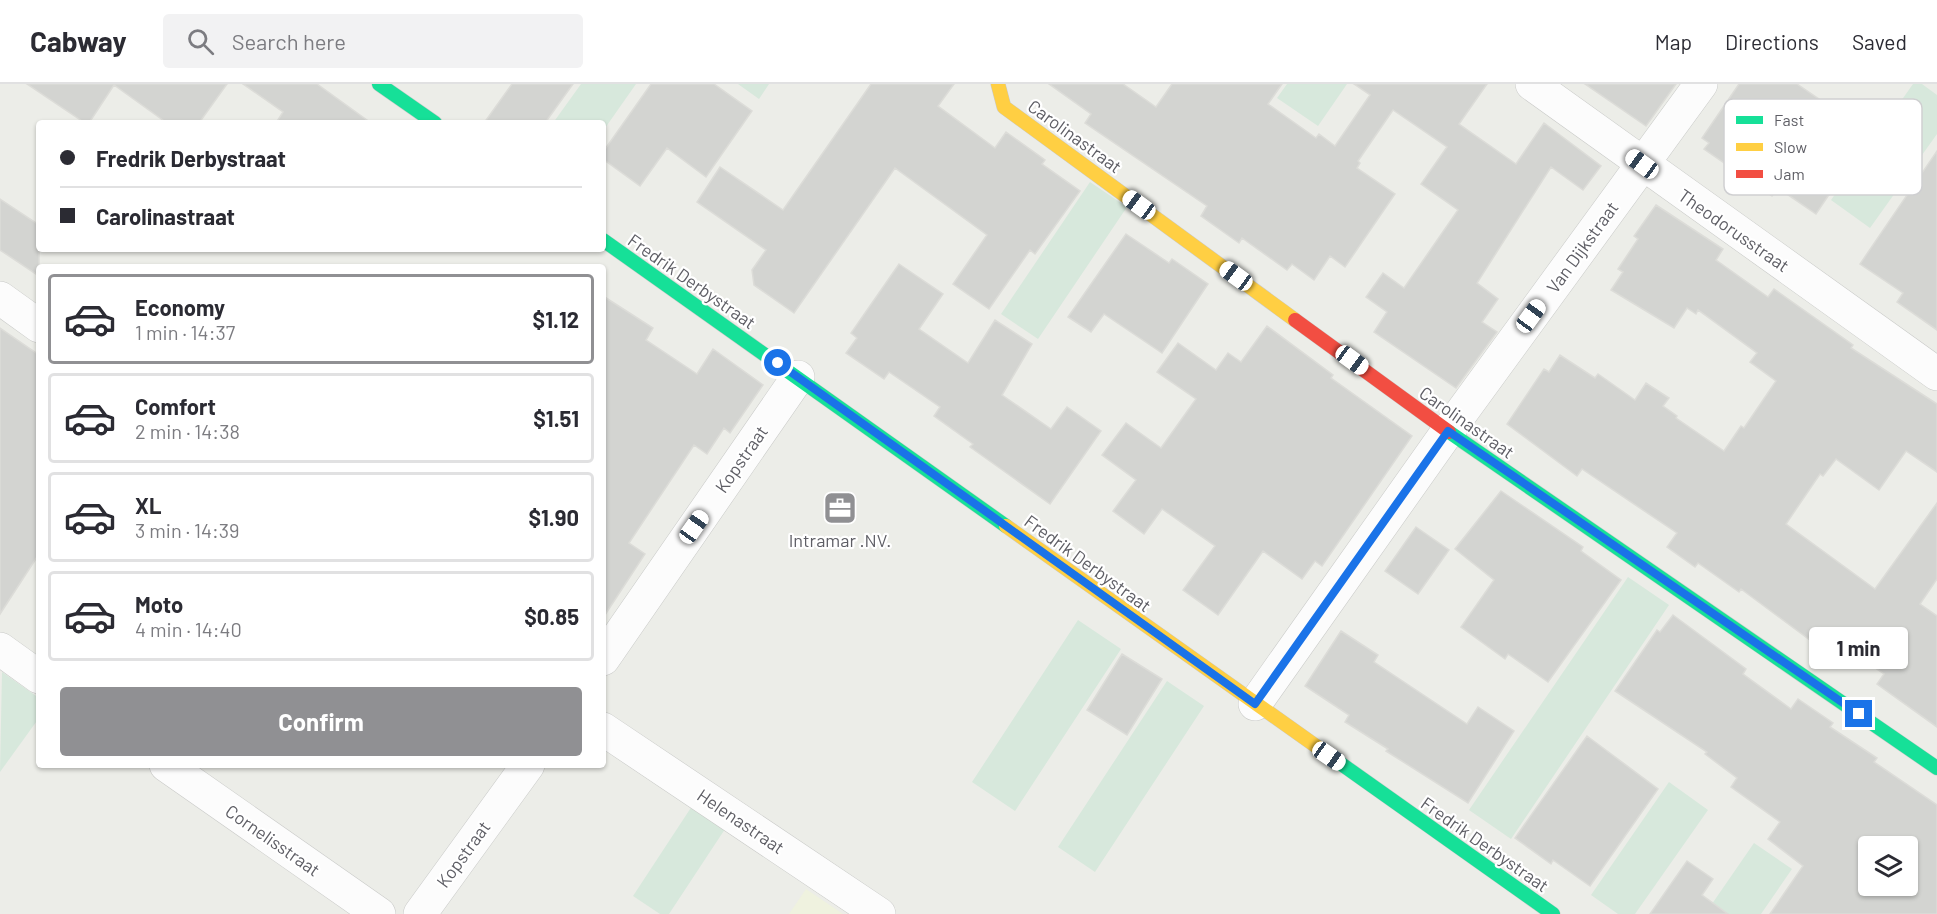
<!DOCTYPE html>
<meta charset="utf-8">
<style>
body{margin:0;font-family:Barlow,sans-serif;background:#f2f2f3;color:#2b2b33;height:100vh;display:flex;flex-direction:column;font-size:22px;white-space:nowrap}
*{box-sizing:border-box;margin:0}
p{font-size:20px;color:#7c7c81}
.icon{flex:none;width:33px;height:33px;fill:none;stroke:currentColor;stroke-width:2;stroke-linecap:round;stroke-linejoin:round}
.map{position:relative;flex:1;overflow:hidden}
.details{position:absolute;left:36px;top:180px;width:570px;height:504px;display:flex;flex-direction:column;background:#fff;border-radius:6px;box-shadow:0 2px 4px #0004}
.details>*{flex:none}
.banner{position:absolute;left:36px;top:36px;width:570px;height:132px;border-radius:6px;box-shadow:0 2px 4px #0004;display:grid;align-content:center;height:132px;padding:0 24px;background:#fff}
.controls{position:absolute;left:1858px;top:752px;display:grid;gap:12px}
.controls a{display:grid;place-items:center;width:60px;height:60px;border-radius:6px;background:#fff;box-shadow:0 2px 4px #0004;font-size:30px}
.end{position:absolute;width:27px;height:27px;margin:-14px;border:8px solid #1a73e8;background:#fff;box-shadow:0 0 0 3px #fff}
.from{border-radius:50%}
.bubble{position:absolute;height:42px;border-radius:6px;background:#fff;box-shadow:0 2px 4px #0004;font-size:20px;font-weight:700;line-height:42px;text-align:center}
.car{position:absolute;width:18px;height:36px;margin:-18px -9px;border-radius:8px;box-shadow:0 0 4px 2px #0007;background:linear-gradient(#fff 24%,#345 0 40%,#fff 0 76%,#345 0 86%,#fff 0)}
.banner b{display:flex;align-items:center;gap:21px;height:57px;font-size:22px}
.banner b+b{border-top:2px solid #e1e1e2}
.banner i{width:15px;height:15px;background:#2b2b33}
ul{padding:10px 0 0;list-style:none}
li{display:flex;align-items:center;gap:18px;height:90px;margin:0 12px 9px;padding:0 12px;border:3px solid #e1e1e2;border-radius:6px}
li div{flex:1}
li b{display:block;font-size:22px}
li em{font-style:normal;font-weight:700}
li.active{border-color:#909093}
li>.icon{width:54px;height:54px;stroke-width:1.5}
.cta{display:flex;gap:12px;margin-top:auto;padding:12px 24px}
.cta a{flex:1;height:69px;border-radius:6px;background:#909093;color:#fff;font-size:24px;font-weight:700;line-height:69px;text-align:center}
header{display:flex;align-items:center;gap:36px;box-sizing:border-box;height:84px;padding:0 30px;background:#fff;border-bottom:2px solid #e1e1e2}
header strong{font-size:28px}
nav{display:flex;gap:33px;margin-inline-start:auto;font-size:21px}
.search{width:420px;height:54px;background:#f2f2f3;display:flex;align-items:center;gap:15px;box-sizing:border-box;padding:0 21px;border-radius:6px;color:#7c7c81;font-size:22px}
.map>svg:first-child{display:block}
</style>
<header>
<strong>Cabway</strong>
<div class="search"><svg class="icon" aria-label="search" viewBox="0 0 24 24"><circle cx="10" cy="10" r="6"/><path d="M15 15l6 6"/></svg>Search here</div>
<nav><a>Map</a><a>Directions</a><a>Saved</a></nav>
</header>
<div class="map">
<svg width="1937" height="830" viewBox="0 0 1937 830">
<rect width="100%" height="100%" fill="#ecede8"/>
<path fill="#d7e8dc" d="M581,0H636L603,47V39H553Z
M738,0H769L759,15Z
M1287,0H1347L1318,42L1277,14Z
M1913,0H1922L1937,11V50L1870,144L1831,116Z
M1090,98L1127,123L1038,255L1001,230Z
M1628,493L1669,521L1511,755L1469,726Z
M1078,536L1121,565L1015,727L972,698Z
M2,588L39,614V634L0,688Z
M1167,597L1204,622L1095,788L1058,763Z
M1669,698L1708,726L1635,830H1618L1591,811Z
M696,716L729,739L669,830H660L633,812Z
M1754,759L1792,785L1761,830H1705Z"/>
<path fill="#eff2df" d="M806,805L843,830H789Z"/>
<path fill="#d3d4d1" stroke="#dcdcd8" stroke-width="1.5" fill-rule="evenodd" d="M27,0H227L199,39H167L114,1L89,39H85Z
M243,0H317L371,39H276L283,28Z
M512,0H573L545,39H484Z
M651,0H714L752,27L706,93L667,64L640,102L603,75V68Z
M871,0H954L938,22L995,64L1006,48L1045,76L1042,80L1080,107L1035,170L1030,166L989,225L953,200L987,151L895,84L794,229L754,201L752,186L766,166L697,118L720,83L783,126Z
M1049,0H1123L1156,23L1172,0H1282L1268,20L1316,54L1319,50L1335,62L1370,11L1354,0H1487L1459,40L1516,80L1544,39L1601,82L1583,106L1551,83L1477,199L1498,215L1482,238L1497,248L1456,304L1374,248L1387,228L1366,213L1383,189L1404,204L1458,126L1421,100L1447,63L1393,26L1358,77L1360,79L1357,84L1395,110L1345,183L1330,172L1314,196L1292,180L1287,186L1242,154L1239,159L1201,132L1207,122L1085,39L1091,30Z
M1585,0H1676L1646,42Z
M1739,0H1797L1870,50L1816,130L1778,104L1772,112L1704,65L1709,59L1702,54Z
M1937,67V246L1897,218L1903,209L1860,180Z
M0,115L39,141V192L0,166Z
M1656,121L1723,165L1716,176L1768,213L1774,205L1853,261L1851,264L1937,320V388L1906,367L1879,406L1836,375L1823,392L1820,390L1786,440L1875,505L1937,419V495L1920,520L1937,532V643L1877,600L1884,590L1834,556L1826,568L1741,505L1739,508L1698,479L1695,483L1667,463L1677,449L1582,385L1577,392L1507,340L1544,285L1549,288L1560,271L1595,294L1598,290L1635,316L1646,299L1669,314L1663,322L1677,332L1676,334L1724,367L1741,342L1744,344L1776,297L1750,278L1757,269L1698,226L1696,230L1687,224L1674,244L1611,206L1623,188L1618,185L1638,155L1634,152Z
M1126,150L1169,179L1172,175L1208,200L1162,269L1104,230L1091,248L1068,233Z
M899,180L943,210L919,245L968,279L995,236L1032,260L1002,311L1051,345L1067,323L1101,347L1050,420L970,363L973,360L934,332L940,323L889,288L884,295L846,269L857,254L851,249Z
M603,212L653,244L646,256L697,290L713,265L763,301L730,349L724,344L707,370L694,361L629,459L645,470L603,534Z
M1267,242L1333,291L1331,294L1412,352L1322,482L1315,477L1302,495L1263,467L1218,531L1183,506L1215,462L1162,425L1144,450L1113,427L1136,396L1102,371L1126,339L1161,364L1196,315L1157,288L1178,259L1216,286L1228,269L1241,278Z
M0,244L39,271V470L0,530Z
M1501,407L1583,463L1581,467L1621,496L1548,598L1508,570L1505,575L1461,543L1494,496L1455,465Z
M1416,443L1449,466L1418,510L1385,487Z
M1673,531L1746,585L1743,590L1791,625L1798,615L1833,639L1830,643L1877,674L1874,678L1937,721V830H1770L1803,782L1768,755L1780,738L1731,703L1737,694L1705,670L1707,668L1615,607L1657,546L1660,548ZM1869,762H1908V801H1869Z
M1341,547L1378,571L1374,578L1467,640L1478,623L1514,647L1468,719L1386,667L1388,665L1345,638L1349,631L1305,602Z
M1122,570L1162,595L1127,651L1087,626Z
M1587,652L1658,705L1590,802L1553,776L1551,780L1515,754Z
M1687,777L1713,795L1702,811L1728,830H1650Z"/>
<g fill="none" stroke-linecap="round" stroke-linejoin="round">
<defs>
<path id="street" d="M1532,0L1937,290
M0,214L39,242
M0,565L39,593
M603,575L798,293
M1255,620L1448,347L1701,0
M603,645L879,830
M166,681L379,830
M420,830L528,681"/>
<path id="fast" d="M379,0L435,39
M603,156L1006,442
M1449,348L1937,684
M1330,672L1553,830"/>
<path id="slow" d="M998,0L1004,23L1295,236
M1006,442L1330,672"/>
<path id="jam" d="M1295,236L1449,348"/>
</defs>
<use href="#street" stroke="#c9cac8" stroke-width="34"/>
<use href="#fast" stroke="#cacac9" stroke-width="15"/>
<use href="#slow" stroke="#cacac9" stroke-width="15"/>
<use href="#jam" stroke="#cacac9" stroke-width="15"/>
<use href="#street" stroke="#fcfcfc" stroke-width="33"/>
<use href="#fast" stroke="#16e098" stroke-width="14"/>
<use href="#slow" stroke="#ffcf43" stroke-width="14"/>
<use href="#jam" stroke="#f24e42" stroke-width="14"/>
</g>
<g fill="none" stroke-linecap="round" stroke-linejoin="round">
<path stroke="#1a73e8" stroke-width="8" d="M778,279L1255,620L1448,347L1859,630"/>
</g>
<defs>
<symbol id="office-square" viewBox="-11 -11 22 22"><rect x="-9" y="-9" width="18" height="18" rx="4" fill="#909093" stroke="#fff"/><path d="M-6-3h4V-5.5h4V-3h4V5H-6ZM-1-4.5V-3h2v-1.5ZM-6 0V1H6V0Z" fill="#fff"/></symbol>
</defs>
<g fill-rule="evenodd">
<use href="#office-square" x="821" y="405" width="38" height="38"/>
</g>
<g text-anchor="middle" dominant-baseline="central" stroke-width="4.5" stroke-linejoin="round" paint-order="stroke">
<g font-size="18" fill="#5e5e65" stroke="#fff">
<text transform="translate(1075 52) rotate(36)">Carolinastraat</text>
<text transform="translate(1734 146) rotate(35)">Theodorusstraat</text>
<text transform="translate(1582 163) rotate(-54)">Van Dijkstraat</text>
<text transform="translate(692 197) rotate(35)">Fredrik Derbystraat</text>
<text transform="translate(1467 338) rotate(35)">Carolinastraat</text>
<text transform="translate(741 375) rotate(-55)">Kopstraat</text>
<text transform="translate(1088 479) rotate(36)">Fredrik Derbystraat</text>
<text transform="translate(741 737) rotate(34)">Helenastraat</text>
<text transform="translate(273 756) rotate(35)">Cornelisstraat</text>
<text transform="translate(1485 760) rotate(35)">Fredrik Derbystraat</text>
<text transform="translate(463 770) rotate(-54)">Kopstraat</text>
</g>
<g font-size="18" fill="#5e5e65" stroke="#fff">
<text x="840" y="456">Intramar .NV.</text>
</g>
</g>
<rect x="1724" y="15" width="198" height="96" rx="9" fill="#fff" stroke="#cfcfd1" stroke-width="1.5"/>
<rect x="1736" y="32" width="27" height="8" fill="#16e098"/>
<rect x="1736" y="59" width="27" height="8" fill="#ffcf43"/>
<rect x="1736" y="86" width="27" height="8" fill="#f24e42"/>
<g font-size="16" fill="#5e5e65">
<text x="1774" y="42">Fast</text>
<text x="1774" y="69">Slow</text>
<text x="1774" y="96">Jam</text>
</g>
</svg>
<div class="controls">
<a><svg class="icon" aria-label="layers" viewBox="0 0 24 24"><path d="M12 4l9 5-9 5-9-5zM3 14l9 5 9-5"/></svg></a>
</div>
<i class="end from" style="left:778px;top:279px"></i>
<i class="end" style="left:1859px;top:630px"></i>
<div class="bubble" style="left:1809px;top:543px;width:99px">1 min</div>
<i class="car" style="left:1642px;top:80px;rotate:306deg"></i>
<i class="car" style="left:1139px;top:121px;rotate:306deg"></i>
<i class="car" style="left:1236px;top:192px;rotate:306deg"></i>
<i class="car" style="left:1531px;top:232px;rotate:36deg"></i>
<i class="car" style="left:1352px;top:276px;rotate:126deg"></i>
<i class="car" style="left:694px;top:443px;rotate:35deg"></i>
<i class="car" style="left:1329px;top:672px;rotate:125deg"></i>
<div class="banner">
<b><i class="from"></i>Fredrik Derbystraat</b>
<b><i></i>Carolinastraat</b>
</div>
<section class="details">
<ul>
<li class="active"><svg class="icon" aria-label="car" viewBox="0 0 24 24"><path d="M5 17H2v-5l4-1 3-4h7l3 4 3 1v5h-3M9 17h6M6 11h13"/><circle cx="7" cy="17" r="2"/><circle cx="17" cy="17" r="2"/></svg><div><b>Economy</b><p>1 min · 14:37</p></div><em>$1.12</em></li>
<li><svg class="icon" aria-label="car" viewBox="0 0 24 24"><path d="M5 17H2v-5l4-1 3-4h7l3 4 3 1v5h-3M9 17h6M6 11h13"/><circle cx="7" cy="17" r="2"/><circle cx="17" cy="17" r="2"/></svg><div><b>Comfort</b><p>2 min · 14:38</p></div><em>$1.51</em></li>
<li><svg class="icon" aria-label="car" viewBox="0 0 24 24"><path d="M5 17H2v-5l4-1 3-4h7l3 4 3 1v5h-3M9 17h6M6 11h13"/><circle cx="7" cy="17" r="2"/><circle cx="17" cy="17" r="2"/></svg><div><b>XL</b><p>3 min · 14:39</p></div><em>$1.90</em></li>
<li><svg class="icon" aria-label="car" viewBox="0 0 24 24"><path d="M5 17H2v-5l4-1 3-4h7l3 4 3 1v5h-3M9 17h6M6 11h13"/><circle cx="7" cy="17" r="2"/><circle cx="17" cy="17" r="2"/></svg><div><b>Moto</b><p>4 min · 14:40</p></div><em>$0.85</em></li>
</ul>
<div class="cta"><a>Confirm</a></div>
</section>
</div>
